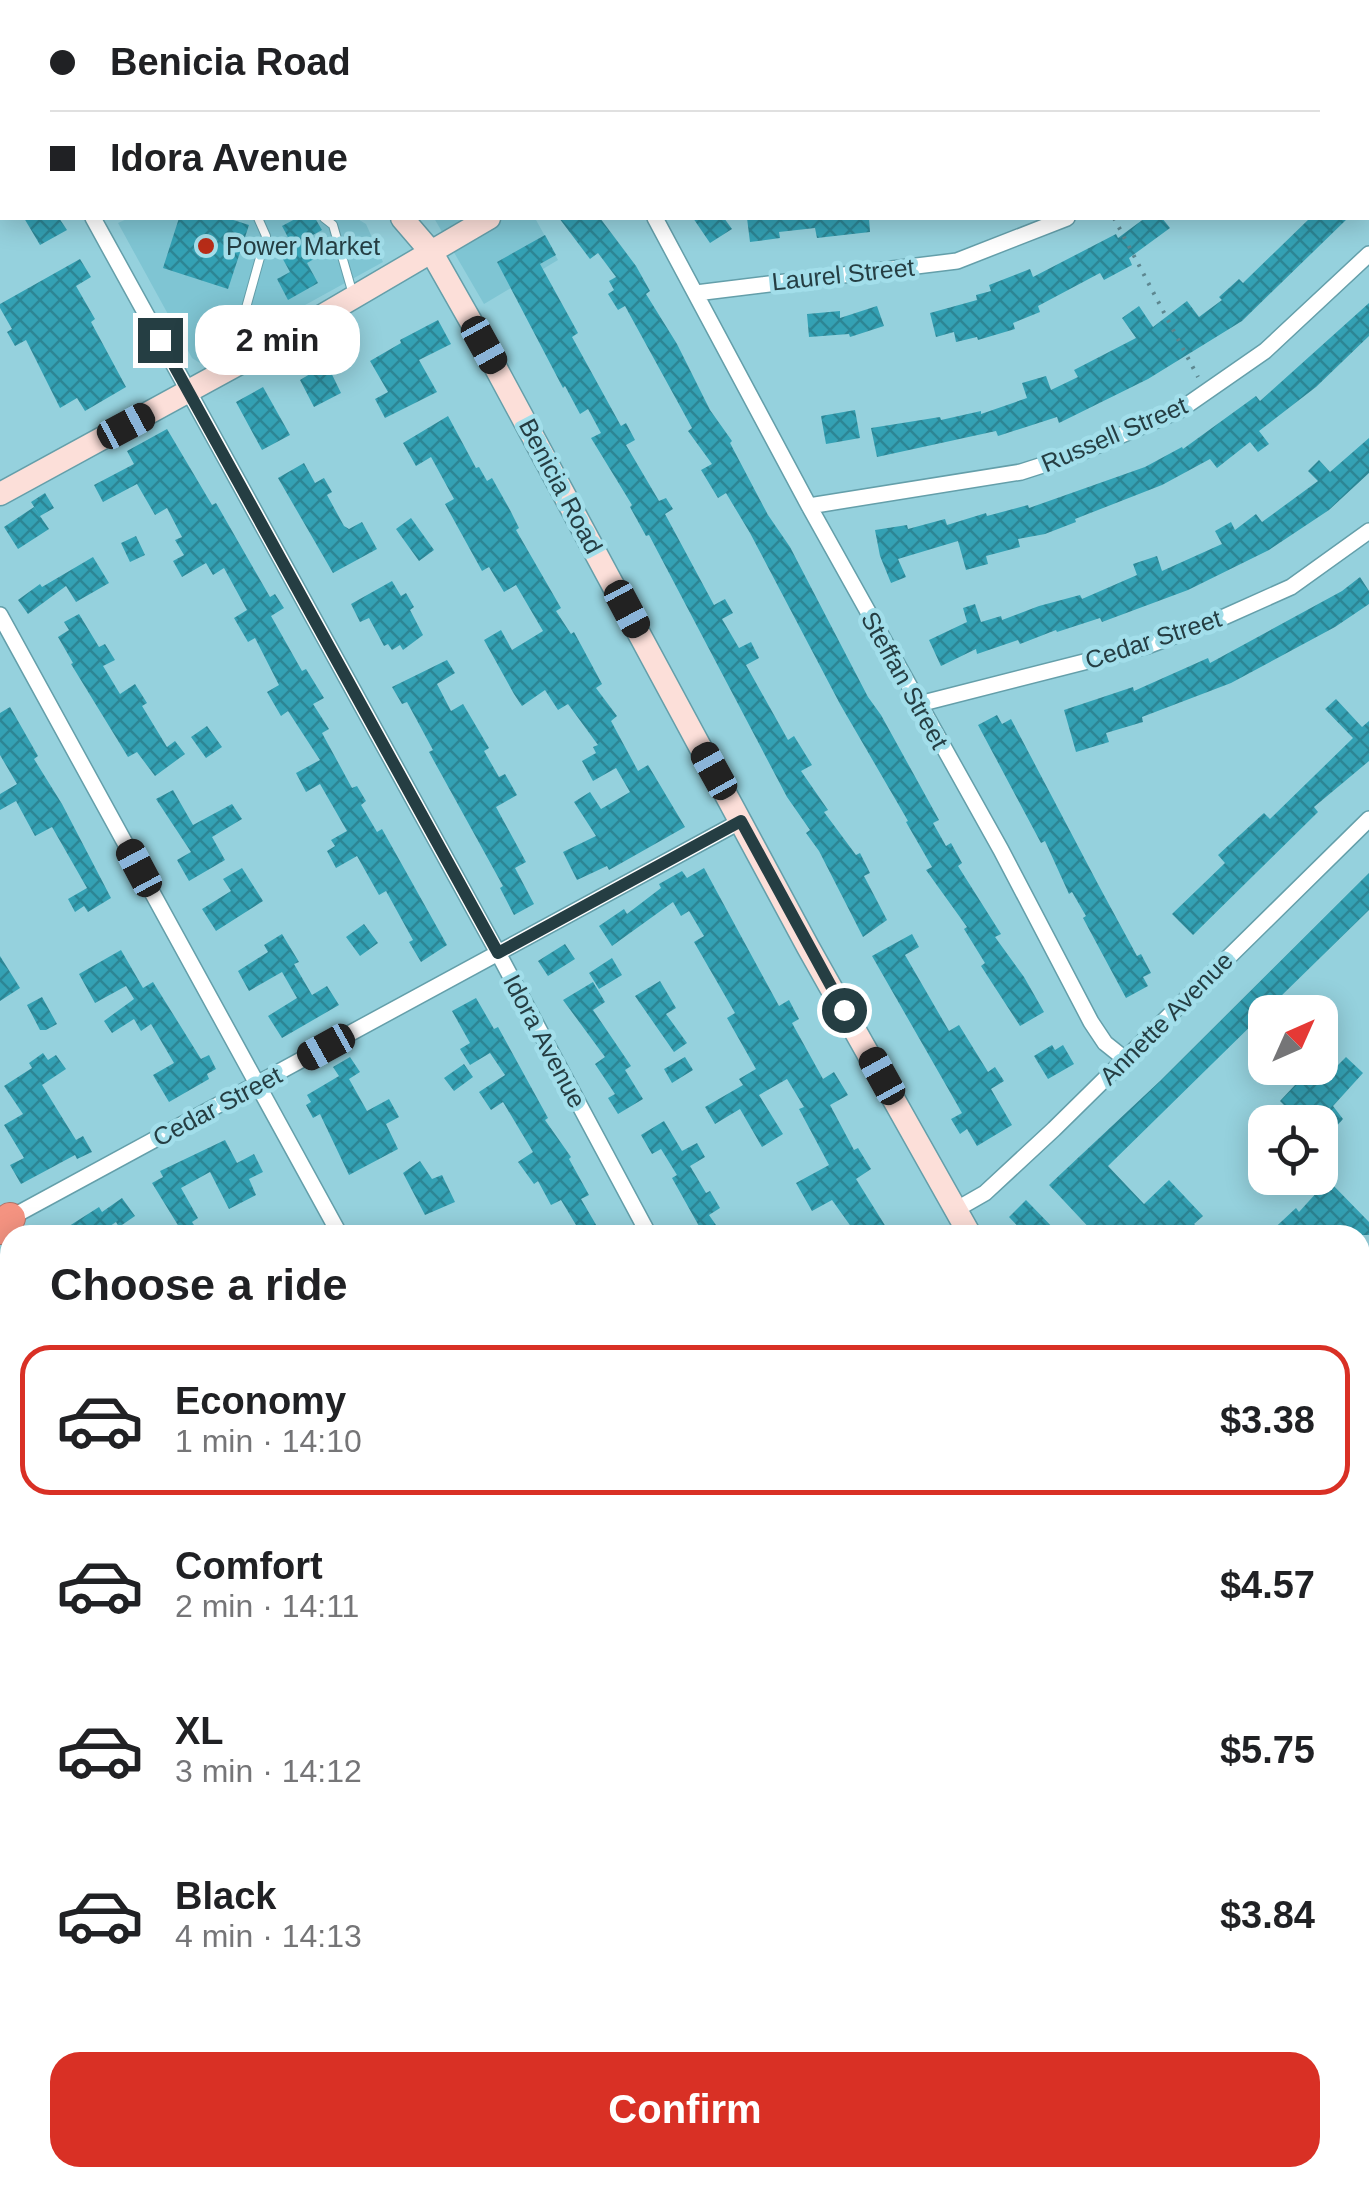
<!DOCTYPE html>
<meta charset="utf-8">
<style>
body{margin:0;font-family:Helvetica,sans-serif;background:#f6f6f6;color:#202124;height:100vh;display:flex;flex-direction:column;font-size:38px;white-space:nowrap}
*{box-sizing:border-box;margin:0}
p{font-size:32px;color:#757577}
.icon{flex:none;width:55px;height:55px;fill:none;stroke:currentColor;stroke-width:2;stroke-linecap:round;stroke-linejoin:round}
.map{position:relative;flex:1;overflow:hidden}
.sheet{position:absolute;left:0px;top:1225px;width:1370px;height:962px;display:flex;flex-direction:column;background:#fff;border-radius:30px 30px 0 0;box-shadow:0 5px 25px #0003}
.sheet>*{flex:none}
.hud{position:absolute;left:0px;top:0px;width:1370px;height:220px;box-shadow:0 5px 25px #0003;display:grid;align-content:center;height:220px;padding:0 50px;background:#fff}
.needle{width:65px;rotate:45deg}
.tools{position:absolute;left:1248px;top:995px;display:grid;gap:20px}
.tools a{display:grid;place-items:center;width:90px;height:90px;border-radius:20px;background:#fff;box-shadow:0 5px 25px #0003;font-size:50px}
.end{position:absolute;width:45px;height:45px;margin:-22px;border:12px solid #253e43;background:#fff;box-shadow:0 0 0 5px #fff}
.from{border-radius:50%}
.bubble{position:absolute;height:70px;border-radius:30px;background:#fff;box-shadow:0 5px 25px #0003;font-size:32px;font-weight:600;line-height:70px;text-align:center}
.car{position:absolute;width:30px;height:60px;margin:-30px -15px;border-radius:12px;box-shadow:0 0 8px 2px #0007;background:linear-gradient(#222 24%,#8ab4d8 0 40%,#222 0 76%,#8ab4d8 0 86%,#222 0)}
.hud b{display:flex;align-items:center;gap:35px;height:95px;font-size:38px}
.hud b+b{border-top:2px solid #e0e0e0}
.hud i{width:25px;height:25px;background:#202124}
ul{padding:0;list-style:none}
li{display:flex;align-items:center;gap:30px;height:150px;margin:0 20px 15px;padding:0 30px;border:5px solid transparent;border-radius:30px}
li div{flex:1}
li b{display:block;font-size:38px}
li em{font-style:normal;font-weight:600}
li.on{border-color:#d93025}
li>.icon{width:90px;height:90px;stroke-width:1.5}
h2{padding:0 50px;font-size:45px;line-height:120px}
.action{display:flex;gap:20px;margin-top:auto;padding:20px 50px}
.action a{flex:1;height:115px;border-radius:30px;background:#d93025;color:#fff;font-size:40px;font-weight:600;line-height:115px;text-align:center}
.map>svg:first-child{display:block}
</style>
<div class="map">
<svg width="1369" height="2187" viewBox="0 0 1369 2187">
<defs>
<pattern id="building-cross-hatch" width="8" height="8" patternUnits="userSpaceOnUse" patternTransform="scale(2.5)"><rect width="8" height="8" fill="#34a1b4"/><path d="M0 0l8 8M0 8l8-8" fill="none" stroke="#2c8594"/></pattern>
</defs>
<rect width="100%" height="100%" fill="#95d1dd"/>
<path fill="#7fc5d3" d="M129,218H356L366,224L383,262L200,363L192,358L118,223Z
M434,218H535L558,260L484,304Z"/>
<path fill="url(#building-cross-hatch)" d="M24,218H59L67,230L40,245Z
M179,218H227L249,225L228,289L163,268Z
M297,218H315L322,230L311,236L321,255L307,263L318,283L288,300L277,279L290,272L279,252L292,245L282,226Z
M559,218H600L636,266L650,291L646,294L677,344L710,410L732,441L730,443L768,515L790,547L868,697L881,715L939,820L933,823L946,846L951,843L962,863L958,866L1001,934L995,937L1024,977L1044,1012L1020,1026L981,966L985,963L964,929L967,927L926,870L932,867L906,822L908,821L840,704L750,533L726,493L718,498L701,470L712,464L688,431L692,428L625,306L618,310L608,294L614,290L609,281L616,277L598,253L590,259Z
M693,218H724L732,229L710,243Z
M747,218H869L870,232L817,238L815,228L779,232L780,238L750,242Z
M1145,218H1162L1170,228L1129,258L1132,265L1104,280L1100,273L1038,306L1040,312L1013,323L1015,329L978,340L977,337L956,342L954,332L936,337L930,313L977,300L976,295L991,291L989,285L1030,269L1033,277L1116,234L1118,238Z
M1310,218H1348L1242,321L1148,379L1059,423L1057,417L998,436L996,431L877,457L871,428L940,417L941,420L981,411V414L1027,398L1022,383L1046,376L1051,390L1078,377L1074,370L1136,338L1122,318L1139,306L1153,327L1187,301L1199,317L1222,300L1219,297L1239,279L1243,283Z
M545,235L556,255L540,264L578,333L572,337L621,426L626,423L635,440L626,445L659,501L666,498L673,509L665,514L714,605L725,599L733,613L722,619L739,648L751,642L759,658L746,665L788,740L794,736L812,765L801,771L828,810L824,812L856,855L860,853L870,873L864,876L887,920L863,937L819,851L806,833L810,830L787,797L649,535L646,536L630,507L632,505L591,438L601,433L588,409L580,414L565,386L563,388L497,262Z
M80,259L91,277L76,286L95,319L91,322L126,387L85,411L77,398L60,408L26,340L15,346L7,332L12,329L0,308V304Z
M1369,303V336L1316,387L1259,431L1269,444L1258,452L1250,442L1217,468L1210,459L1162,485L1075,519L1076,522L1045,534L1018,539L1020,547L986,556L988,564L966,570L958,541L898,559L906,577L891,583L880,556L875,530L907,525L908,529L945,519L947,525L986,513L987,516L1028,505L1029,508L1145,467L1182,447L1183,449L1256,396L1260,401Z
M877,306L884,326L850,337L849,334L809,337L807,314L840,311V318Z
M438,320L451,344L419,360L437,392L385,418L375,399L388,392L370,361L401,343L400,340Z
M322,354L341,393L314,407L300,380L310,374L304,364Z
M263,387L290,435L262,450L236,402Z
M855,410L860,438L826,444L821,416Z
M448,416L476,468L479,467L487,481L492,478L510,510L519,528L516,530L561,608L556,611L571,634L574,632L602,684L596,688L617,716L611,721L638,771L648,765L685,827L609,870L607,866L577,880L563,852L596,836L574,802L590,792L601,809L630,792L616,768L593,781L582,761L596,753L593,747L598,745L568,704L558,710L545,690L522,706L514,694L484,640L501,630L512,650L543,631L516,585L504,592L489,567L482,571L445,504L454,499L431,457L416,466L403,443Z
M167,429L212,505L216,503L270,597L275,594L284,608L271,616L302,671L306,669L324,698L313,704L329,729L322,733L352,788L357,786L366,801L361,805L377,832L382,829L447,945L421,962L409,942L413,940L386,891L379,895L357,856L336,868L327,851L335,846L331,840L347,831L320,784L306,792L296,773L320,760L288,711L281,716L267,692L279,685L255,638L248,642L234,618L247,610L224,568L213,575L206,563L182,577L173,561L184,555L175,540L182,537L167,508L155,515L137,484L103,502L94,485L134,464L127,451Z
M1369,438V473L1329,510L1269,550L1188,590L1102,622L1100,618L1057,632L1056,630L1020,644L1018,640L977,654L976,649L941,666L929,640L967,622L963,608L975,604L981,622L1001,616L1002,620L1039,606L1080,595L1082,599L1137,575L1133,564L1157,556L1162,571L1222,544L1215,531L1231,522L1235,530L1256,514L1262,522L1318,481L1308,471L1319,460L1330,472Z
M304,463L315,483L324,478L332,492L327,495L344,526L349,529L362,522L377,549L333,573L278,478Z
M45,493L54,508L40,516L49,529L18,549L4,527L34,507L40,516L31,502Z
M411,518L434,550L419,561L396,529Z
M136,536L145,555L130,562L121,543Z
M93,557L109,583L76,602L66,586L28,614L18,600L40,584L42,587Z
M1360,577L1369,591V604L1335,627L1231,683L1142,717L1143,722L1106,733L1109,742L1076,752L1064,710L1133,687L1134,691L1208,658L1210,663L1342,591Z
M392,581L401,596L406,593L414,607L410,610L423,635L403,650L400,645L392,650L388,644L384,646L369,618L360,622L351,604Z
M79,614L99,647L105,644L115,660L103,666L120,694L135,684L147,703L142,706L167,747L175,741L185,754L155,776L137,752L128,757L71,664L73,663L58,637L69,630L64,622Z
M447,660L455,673L437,684L451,711L463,704L489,748L484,751L499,777L505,774L517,795L496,807L526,862L515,868L534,904L514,915L500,888L503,886L429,752L433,750L407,702L402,704L392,687Z
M1336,699L1362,727L1369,721V761L1314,807L1318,812L1193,935L1172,914L1225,863L1218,855L1264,813L1270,819L1353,738L1325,709Z
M10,707L38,756L34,759L62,804L111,898L88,912L84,906L75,912L68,899L87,888L52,827L35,836L16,801L0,810V794L17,784L0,755V713Z
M997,715L1002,724L1011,719L1099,886L1137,956L1141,954L1151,973L1143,977L1148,986L1126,998L1083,918L1086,916L1072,892L1069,894L1045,841L1041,843L978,725Z
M207,726L222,747L206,758L191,737Z
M173,790L193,825L232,804L242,819L212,837L225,860L189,881L177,860L191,852L156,799Z
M242,868L263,901L216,931L202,909L231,891L223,879Z
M704,868L779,1006L789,1000L799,1019L792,1023L823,1079L834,1072L848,1095L830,1105L854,1150L858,1148L871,1169L856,1179L891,1235H857L832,1200L812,1211L796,1183L829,1165L799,1109L804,1107L787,1079L759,1095L783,1134L762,1147L740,1109L715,1124L705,1107L743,1085L739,1079L756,1069L727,1018L735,1013L694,942L704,936L689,911L681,916L673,902L612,946L599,926L624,909L627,914L661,888L659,884L682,871L687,878Z
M1369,873V910L1279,998L1282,1001L1278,1006L1285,1012H1265L1108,1166L1144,1204L1169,1180L1203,1216L1194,1224L1205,1235H1096L1049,1185L1160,1081Z
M364,924L378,943L360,956L346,937Z
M282,934L299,962L294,964L312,995L327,986L339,1005L282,1038L268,1016L297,998L282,972L249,991L238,971L268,952L264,945Z
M912,934L919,947L905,955L949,1031L959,1025L988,1072L995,1067L1004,1081L991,1089L1012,1125L977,1146L967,1129L960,1134L951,1119L962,1113L872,956Z
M565,944L575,959L548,976L538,961Z
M121,950L143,988L153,982L201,1059L209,1055L216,1069L207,1074L209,1079L169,1102L153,1075L174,1063L151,1024L141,1031L134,1019L112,1033L104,1021L134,999L126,986L95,1003L79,974Z
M0,956L20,988L0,1001Z
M612,958L622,975L599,989L589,973Z
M660,981L676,1008L666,1014L687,1043L674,1052L635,996Z
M593,982L605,1002L593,1010L631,1066L625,1070L643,1099L618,1114L608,1098L615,1094L595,1064L605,1057L563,1000Z
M42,997L57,1024L46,1030H40L27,1005Z
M476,998L494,1029L498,1027L548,1118L545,1120L571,1157L569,1159L589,1195L581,1199L602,1235H582L561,1200L551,1205L538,1181L534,1184L518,1162L533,1152L503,1102L491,1110L479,1092L505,1075L490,1053L470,1065L460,1049L470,1043L452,1011Z
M1052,1045L1055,1050L1063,1045L1074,1064L1048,1079L1034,1056Z
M43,1053L48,1060L56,1055L66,1069L42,1085L76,1140L83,1136L92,1152L77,1159L75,1155L21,1184L10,1165L24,1158L4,1125L23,1114L4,1086L32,1068L29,1063Z
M350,1057L360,1072L349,1079L367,1111L389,1099L399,1117L386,1124L398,1149L349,1175L320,1114L313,1118L306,1105L311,1102L307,1095L339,1076L333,1067Z
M685,1057L693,1070L672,1083L664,1069Z
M1346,1057L1363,1073L1333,1106L1343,1119L1320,1145V1122H1301L1280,1101L1311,1068H1326L1331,1072Z
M464,1064L473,1077L454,1091L444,1078Z
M664,1121L682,1151L697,1143L705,1157L690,1166L706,1193L710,1191L720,1208L709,1215L723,1235H704L672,1178L677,1175L661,1149L652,1154L641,1135Z
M225,1140L237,1163L254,1154L263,1172L249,1179L256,1195L229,1209L210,1172L181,1188L198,1218L192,1222L197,1230L184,1235L152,1183L163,1177L160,1171Z
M420,1161L432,1179L442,1175L455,1202L425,1215L403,1173Z
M1328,1180L1369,1222V1235H1267L1296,1208L1299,1212Z
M122,1198L135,1216L119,1227L116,1222L97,1235H55L99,1207L102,1212Z
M1026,1200L1060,1235H1026L1009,1217Z"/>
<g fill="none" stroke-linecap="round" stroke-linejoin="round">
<defs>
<path id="lane" d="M326,0L328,2
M463,2L469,0
M258,218L266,236L244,315L260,347
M324,218L333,225L352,291
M1360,1451L1369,1445
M0,2002L10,2000
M171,2178L176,2187"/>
<path id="street" d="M1049,2L1053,0
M1335,2L1337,0
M93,218L498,953L649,1235
M655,218L809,506L1001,850L1091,1022L1105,1043L1125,1059
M696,293L957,261L1067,218
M809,506L1021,472L1077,454L1180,410L1265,351L1369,254
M0,615L340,1235
M919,704L1147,646L1224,617L1291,587L1369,531
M957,1209L985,1193L1054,1129L1369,819
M19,1235L10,1218L741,821
M1360,1374L1369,1387
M1360,1561L1369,1556
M1360,2172L1369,2169
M536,2178L541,2187
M855,2178L860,2187
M1172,2178L1177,2187
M1303,2187L1339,2178"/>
<path id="secondary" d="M189,0L191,2
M281,0L283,2
M616,2V0
M402,218L432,253L470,320L808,947L970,1235
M0,494L262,351L489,218
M1360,1291L1369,1286
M1360,1963L1369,1979"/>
<path id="highway" d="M27,2L30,0
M111,2L115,0
M0,24L2,22
M0,84L2,82
M0,1229L10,1218
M0,1437L10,1462
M0,1499L10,1520
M0,1635L10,1655
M266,2178L270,2187
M329,2178L334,2187"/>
</defs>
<use href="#lane" stroke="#649faa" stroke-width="10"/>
<use href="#street" stroke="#649faa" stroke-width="18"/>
<use href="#secondary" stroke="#649faa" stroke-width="25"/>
<use href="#highway" stroke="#ac756b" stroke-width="32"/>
<path stroke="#5d8790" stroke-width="4" stroke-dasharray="2.5 8" stroke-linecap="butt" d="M1114,218L1198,377"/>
<use href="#lane" stroke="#fff" stroke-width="8"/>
<use href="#street" stroke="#fff" stroke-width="15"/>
<use href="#secondary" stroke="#fcdfd9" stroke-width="22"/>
<use href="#highway" stroke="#f49381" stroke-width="30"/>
</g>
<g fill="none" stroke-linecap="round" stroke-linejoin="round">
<path stroke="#253e43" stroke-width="12" d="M160,340L498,953L741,821L844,1010"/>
</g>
<circle fill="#b82c18" stroke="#a2deea" stroke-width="4" cx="206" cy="246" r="10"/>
<g text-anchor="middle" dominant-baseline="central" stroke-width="9" stroke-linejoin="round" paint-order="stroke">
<g font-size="25" fill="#253e43" stroke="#a2deea" text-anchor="start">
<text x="226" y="246">Power Market</text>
</g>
<g font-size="25" fill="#253e43" stroke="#a2deea">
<text transform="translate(843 274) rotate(-6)">Laurel Street</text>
<text transform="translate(1114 434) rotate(-23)">Russell Street</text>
<text transform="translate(561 486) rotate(62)">Benicia Road</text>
<text transform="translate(1153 639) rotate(-18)">Cedar Street</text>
<text transform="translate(905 680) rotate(61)">Steffan Street</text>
<text transform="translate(1166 1018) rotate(-45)">Annette Avenue</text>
<text transform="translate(545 1041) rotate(62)">Idora Avenue</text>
<text transform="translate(217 1106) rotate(-28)">Cedar Street</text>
</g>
</g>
</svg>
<div class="tools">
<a><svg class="needle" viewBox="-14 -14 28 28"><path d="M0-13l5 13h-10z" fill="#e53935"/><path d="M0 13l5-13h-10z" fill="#757577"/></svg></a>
<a><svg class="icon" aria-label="locate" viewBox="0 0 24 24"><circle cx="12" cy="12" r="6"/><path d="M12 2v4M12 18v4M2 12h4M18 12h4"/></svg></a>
</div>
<i class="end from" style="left:844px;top:1010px"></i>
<i class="end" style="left:160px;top:340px"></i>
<div class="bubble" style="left:195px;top:305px;width:165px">2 min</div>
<i class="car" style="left:484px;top:345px;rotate:151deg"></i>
<i class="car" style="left:126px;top:426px;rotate:62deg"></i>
<i class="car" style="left:627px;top:609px;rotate:152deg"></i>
<i class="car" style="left:714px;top:771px;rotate:331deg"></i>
<i class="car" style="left:139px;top:868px;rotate:332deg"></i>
<i class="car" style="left:326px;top:1047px;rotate:241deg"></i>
<i class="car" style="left:882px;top:1076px;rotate:331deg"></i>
<div class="hud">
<b><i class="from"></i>Benicia Road</b>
<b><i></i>Idora Avenue</b>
</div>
<section class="sheet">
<h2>Choose a ride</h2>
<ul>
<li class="on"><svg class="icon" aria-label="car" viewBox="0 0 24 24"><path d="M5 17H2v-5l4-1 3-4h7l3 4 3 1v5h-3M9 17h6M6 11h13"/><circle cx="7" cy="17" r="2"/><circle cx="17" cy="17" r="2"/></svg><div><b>Economy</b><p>1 min · 14:10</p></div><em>$3.38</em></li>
<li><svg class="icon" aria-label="car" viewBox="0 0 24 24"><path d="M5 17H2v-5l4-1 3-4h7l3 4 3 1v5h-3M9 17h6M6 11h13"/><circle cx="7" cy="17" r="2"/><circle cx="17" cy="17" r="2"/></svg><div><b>Comfort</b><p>2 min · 14:11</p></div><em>$4.57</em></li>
<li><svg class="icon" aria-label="car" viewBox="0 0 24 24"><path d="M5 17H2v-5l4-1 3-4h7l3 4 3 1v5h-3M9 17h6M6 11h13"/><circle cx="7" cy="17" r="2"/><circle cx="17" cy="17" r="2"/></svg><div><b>XL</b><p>3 min · 14:12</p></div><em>$5.75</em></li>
<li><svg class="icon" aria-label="car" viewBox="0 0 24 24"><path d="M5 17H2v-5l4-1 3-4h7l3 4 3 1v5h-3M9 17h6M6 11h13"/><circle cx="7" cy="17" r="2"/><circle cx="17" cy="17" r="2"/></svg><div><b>Black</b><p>4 min · 14:13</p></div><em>$3.84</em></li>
</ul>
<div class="action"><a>Confirm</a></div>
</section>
</div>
